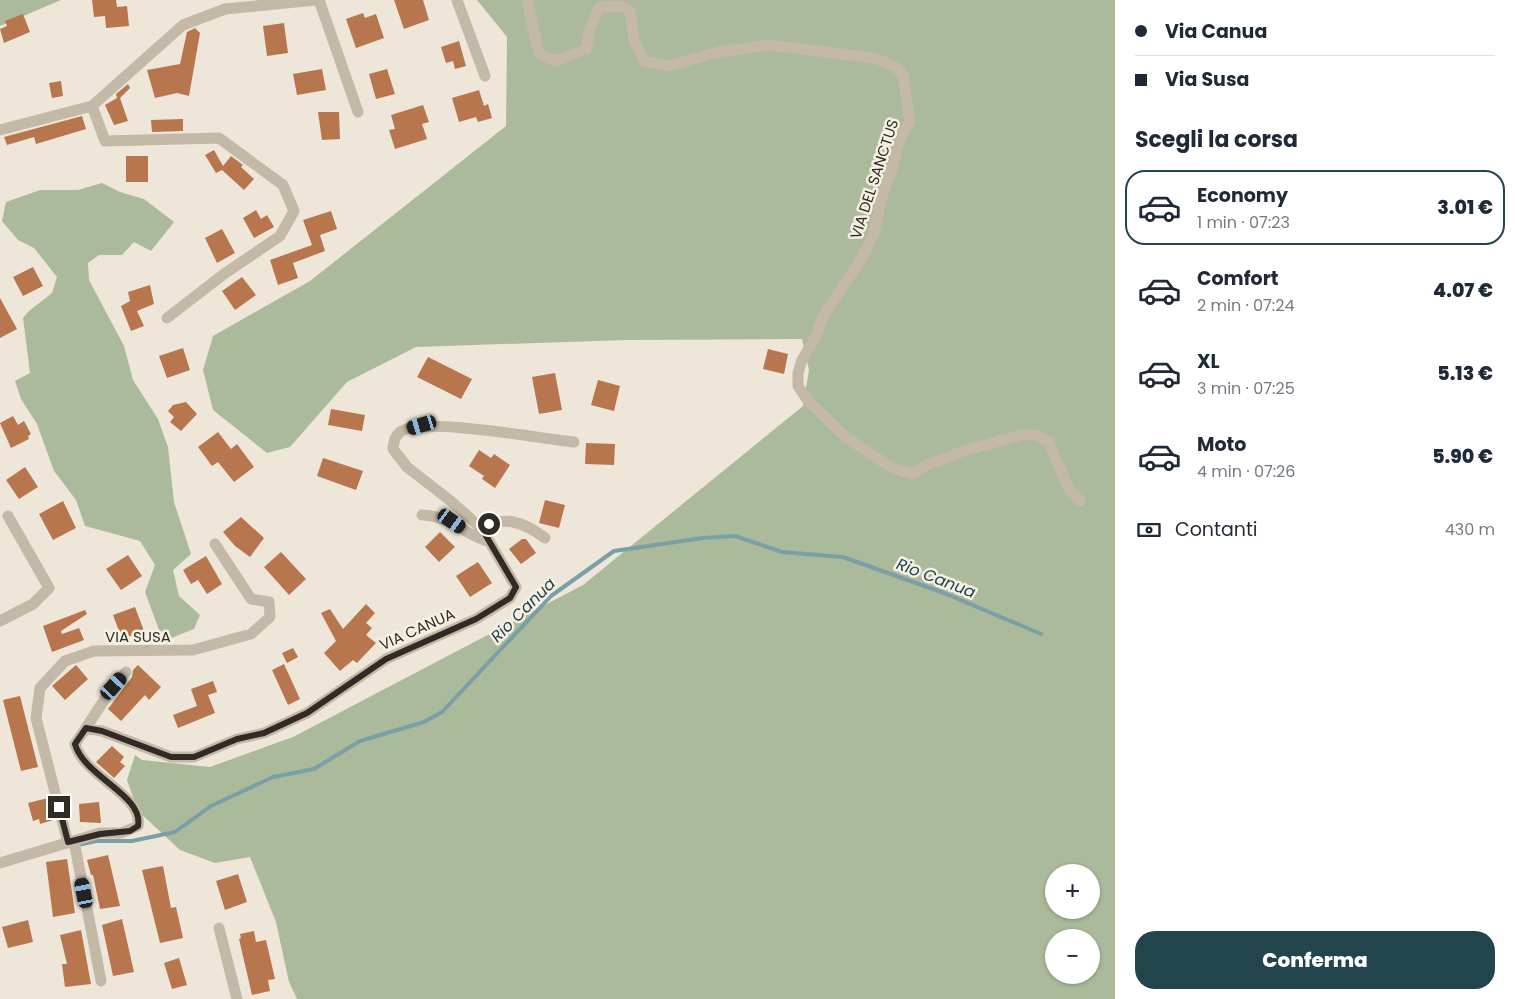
<!DOCTYPE html>
<html lang="it">
<meta charset="utf-8">
<style>
body{margin:0;font-family:Poppins,sans-serif;background:#f6f6f7;color:#1f2937;height:100vh;display:flex;flex-direction:column;font-size:19px;white-space:nowrap}
*{box-sizing:border-box;margin:0}
p{font-size:16px;color:#747a83}
.icon{flex:none;width:28px;height:28px;fill:none;stroke:currentColor;stroke-width:2;stroke-linecap:round;stroke-linejoin:round}
.map{position:relative;flex:1;overflow:hidden}
.drawer{display:flex;flex-direction:column;background:#fff;width:400px}
.drawer>*{flex:none}
.top-card{display:grid;align-content:center;height:110px;padding:0 20px;background:#fff}
.buttons{position:absolute;left:1045px;top:864px;display:grid;gap:10px}
.buttons a{display:grid;place-items:center;width:55px;height:55px;border-radius:50%;background:#fff;box-shadow:0 1px 4px #0004;font-size:25px}
.end{position:absolute;width:22px;height:22px;margin:-11px;border:6px solid #312b26;background:#fff;box-shadow:0 0 0 2px #fff}
.from{border-radius:50%}
.car{position:absolute;width:15px;height:30px;margin:-15px -8px;border-radius:6px;box-shadow:0 0 4px 1px #0007;background:linear-gradient(#222 24%,#8ab4d8 0 40%,#222 0 76%,#8ab4d8 0 86%,#222 0)}
.top-card b{display:flex;align-items:center;gap:18px;height:48px;font-size:19px}
.top-card b+b{border-top:1px solid #e0e1e3}
.top-card i{width:12px;height:12px;background:#1f2937}
ul{padding:0;list-style:none}
li{display:flex;align-items:center;gap:15px;height:75px;margin:0 10px 8px;padding:0 10px;border:2px solid transparent;border-radius:20px}
li div{flex:1}
li b{display:block;font-size:19px}
li em{font-style:normal;font-weight:800}
li.selected{border-color:#21444d}
li>.icon{width:45px;height:45px;stroke-width:1.5}
h2{padding:0 20px;font-size:22px;line-height:60px}
.pay{display:flex;align-items:center;gap:12px;height:55px;padding:0 20px;font-size:19px}
.pay p{margin-inline-start:auto}
.button{display:flex;gap:10px;margin-top:auto;padding:10px 20px}
.button a{flex:1;height:58px;border-radius:20px;background:#21444d;color:#fff;font-size:20px;font-weight:800;line-height:58px;text-align:center}
main{display:flex;flex:1;min-height:0}
.map>svg:first-child{display:block}
</style>
<main>
<div class="map">
<svg width="1115" height="999" viewBox="0 0 1115 999">
<rect width="100%" height="100%" fill="#eee7d9"/>
<path fill="#abba9b" fill-rule="evenodd" d="M0,0H61L0,26Z
M477,0H1115V999H297L289,982L276,922L250,857L215,863L180,850L138,811L127,780L135,755L142,760L210,767L293,737L583,585L803,406L809,370L802,339L626,340L416,347L347,382L290,447L267,453L213,410L203,370L213,336L310,281L506,126L507,37ZM1054,872H1091V910H1054ZM1054,938H1091V975H1054Z
M102,183L120,192L144,199L174,222L151,251L134,242L122,255H99L88,263L89,280L124,346L133,380L158,419L168,447L174,502L191,554L173,570L179,596L200,615L194,629L171,638L159,630L145,592L155,565L140,541L85,526L76,500L54,471L37,424L21,399L15,381L30,373L23,318L29,311L52,293L57,277L34,248L18,240L2,221L6,202L40,190H78Z"/>
<g fill="none" stroke-linecap="round" stroke-linejoin="round">
<path stroke="#7b9fa7" stroke-width="4" d="M78,845L96,841H132L175,832L211,806L273,777L314,769L360,741L424,722L442,712L551,596L614,551L703,538L735,536L782,552L843,557L944,593L1041,634"/>
</g>
<path fill="#b7764d" d="M92,0H116L117,7L127,6L129,26L106,28L105,16L94,17Z
M394,0H423L429,20L404,29Z
M363,13L365,18L376,14L384,38L356,48L346,19Z
M23,14L30,32L4,43L0,29L7,26L5,21Z
M284,23L288,53L267,56L263,26Z
M195,28L200,33L189,96L177,93L155,98L147,70L180,64L187,32Z
M459,41L466,66L455,69L453,61L446,63L441,47Z
M322,69L326,90L297,95L293,74Z
M387,69L395,94L376,99L369,74Z
M61,81L63,96L52,98L49,83Z
M128,84L130,88L120,98L128,121L114,125L105,105L117,98L116,94Z
M479,90L484,106L488,104L492,118L478,122L476,117L459,122L452,98Z
M423,105L429,122L422,124L427,139L395,149L389,130L395,129L391,115Z
M318,112H339L340,139L322,140Z
M82,116L86,129L36,144L34,137L7,145L4,137Z
M183,119V131L152,132L151,120Z
M214,150L223,166L231,156L243,165L241,167L254,179L244,190L222,170L216,173L205,155Z
M126,156H148V182H126Z
M256,210L261,219L267,215L274,227L254,238L243,218Z
M331,211L337,229L320,235L325,251L293,263L298,278L278,285L270,260L312,245L303,220Z
M222,229L235,253L217,263L205,238Z
M33,267L43,286L23,296L13,277Z
M242,277L256,295L235,310L222,291Z
M150,285L154,304L137,311L144,326L131,331L121,306L130,301L128,292Z
M0,298L17,329L0,338Z
M183,348L190,370L167,378L159,356Z
M768,349L788,354L784,374L763,369Z
M428,357L472,379L461,399L417,377Z
M555,373L562,410L539,414L532,377Z
M598,380L620,386L614,411L591,405Z
M186,402L197,414L181,431L170,422L174,417L168,411L173,405Z
M331,409L365,415L362,431L328,425Z
M13,416L18,425L24,421L31,434L28,436L29,439L11,448L0,423Z
M218,432L231,449L237,444L254,467L234,482L218,462L212,466L198,447Z
M586,443L615,444L614,465L585,464Z
M479,450L491,458L494,454L510,465L495,488L482,479L484,476L469,466Z
M323,458L363,471L356,490L317,476Z
M25,467L38,487L19,499L6,480Z
M545,500L565,505L559,528L539,523Z
M63,501L76,528L53,540L39,514Z
M241,517L264,538L250,557L235,546L223,532Z
M440,532L455,547L439,562L425,547Z
M522,539H526L536,553L521,564L509,549Z
M281,552L306,579L289,595L264,567Z
M128,555L142,576L121,590L106,569Z
M206,556L222,584L207,594L198,580L191,584L183,570Z
M478,562L492,583L470,597L456,576Z
M366,604L375,613L366,623L372,628L366,635L376,643L357,663L353,660L340,671L324,653L336,641L321,613L330,609L343,629Z
M135,607L144,631L122,639L113,615Z
M85,610L87,614L61,631L62,634L79,628L84,640L52,652L43,626Z
M293,648L298,657L287,663L282,653Z
M284,664L300,699L288,705L272,670Z
M76,665L88,679L65,700L52,686Z
M138,665L161,687L149,700L145,695L121,721L108,709L132,677L133,670Z
M213,681L217,692L208,695L215,713L178,728L173,715L197,706L191,689Z
M20,696L38,767L21,771L3,700Z
M112,746L124,757L120,762L125,766L114,778L96,762Z
M48,798L53,820L40,824L39,819L33,821L28,803Z
M99,802L101,823L80,822L79,804Z
M108,855L120,906L100,909L93,875H91L87,860Z
M67,859L75,913L53,917L46,862Z
M163,866L171,908L176,907L183,938L160,943L142,870Z
M238,874L247,902L225,910L216,881Z
M122,919L134,972L113,976L102,925Z
M28,920L33,942L8,948L2,927Z
M81,930L91,984L65,987L62,964H67L60,935Z
M254,931L256,942L266,940L275,979L268,980L270,991L252,995L239,939L241,938L240,934Z
M179,958L187,985L172,989L164,963Z"/>
<g fill="none" stroke-linecap="round" stroke-linejoin="round">
<path stroke="#c4b8a6" stroke-width="11" d="M319,0L358,112
M457,0L485,76
M527,0L539,54L556,61L586,49L590,28L600,7L622,6L630,11L634,40L644,61L669,66L718,52L770,45L875,58L896,67L903,75L910,122L901,136L896,151L893,166L881,200L874,233L862,258L823,316L816,336L802,360L798,373V386L808,401L847,438L892,468L913,474L925,466L963,451L1024,434L1038,436L1049,442L1069,490L1080,501
M92,106L105,141L219,138L283,185L294,211L280,236L224,274L167,318
M0,130L92,106L183,25L225,9L316,0
M422,515C456,517 461,534 490,542
M482,529C504,514 525,523 545,538
M0,621L33,604L49,588L8,516
M86,728L110,691L126,672
M74,841L101,981
M68,843L36,718L40,688L65,661L94,651L193,650L251,634L270,617L269,602L251,599L215,544
M0,863L100,833H121L138,826C144,795 84,777 75,744L86,728L102,731L171,757H194L237,739L264,733L307,713L386,659L476,619L510,598L516,587L482,529L452,502L407,467L393,449C394,442 394,437 400,432C423,416 541,439 574,442
M219,928L237,999"/>
</g>
<g fill="none" stroke-linecap="round" stroke-linejoin="round">
<path stroke="#312b26" stroke-width="6" d="M59,807L68,842L100,834L130,831L138,826C144,795 84,777 75,744L86,728L102,731L171,757H194L237,739L264,733L307,713L386,659L476,619L510,598L516,587L482,529L489,524"/>
</g>
<g text-anchor="middle" dominant-baseline="central" stroke-width="5" stroke-linejoin="round" paint-order="stroke">
<g font-size="15" fill="#312b26" stroke="#f6f0e4">
<text transform="translate(874 179) rotate(-72)">VIA DEL SANCTUS</text>
<text transform="translate(417 629) rotate(-24)">VIA CANUA</text>
<text x="138" y="636">VIA SUSA</text>
</g>
<g font-size="16" font-style="italic" fill="#21444d" stroke="#f6f0e4">
<text transform="translate(936 578) rotate(21)">Rio Canua</text>
<text transform="translate(523 610) rotate(-45)">Rio Canua</text>
</g>
</g>
</svg>
<div class="buttons">
<a>+</a>
<a>−</a>
</div>
<i class="end from" style="left:489px;top:524px"></i>
<i class="end" style="left:59px;top:807px"></i>
<i class="car" style="left:422px;top:425px;rotate:253deg"></i>
<i class="car" style="left:452px;top:521px;rotate:125deg"></i>
<i class="car" style="left:114px;top:686px;rotate:42deg"></i>
<i class="car" style="left:84px;top:893px;rotate:349deg"></i>
</div>
<section class="drawer">
<div class="top-card">
<b><i class="from"></i>Via Canua</b>
<b><i></i>Via Susa</b>
</div>
<h2>Scegli la corsa</h2>
<ul>
<li class="selected"><svg class="icon" aria-label="car" viewBox="0 0 24 24"><path d="M5 17H2v-5l4-1 3-4h7l3 4 3 1v5h-3M9 17h6M6 11h13"/><circle cx="7" cy="17" r="2"/><circle cx="17" cy="17" r="2"/></svg><div><b>Economy</b><p>1 min · 07:23</p></div><em>3.01 €</em></li>
<li><svg class="icon" aria-label="car" viewBox="0 0 24 24"><path d="M5 17H2v-5l4-1 3-4h7l3 4 3 1v5h-3M9 17h6M6 11h13"/><circle cx="7" cy="17" r="2"/><circle cx="17" cy="17" r="2"/></svg><div><b>Comfort</b><p>2 min · 07:24</p></div><em>4.07 €</em></li>
<li><svg class="icon" aria-label="car" viewBox="0 0 24 24"><path d="M5 17H2v-5l4-1 3-4h7l3 4 3 1v5h-3M9 17h6M6 11h13"/><circle cx="7" cy="17" r="2"/><circle cx="17" cy="17" r="2"/></svg><div><b>XL</b><p>3 min · 07:25</p></div><em>5.13 €</em></li>
<li><svg class="icon" aria-label="car" viewBox="0 0 24 24"><path d="M5 17H2v-5l4-1 3-4h7l3 4 3 1v5h-3M9 17h6M6 11h13"/><circle cx="7" cy="17" r="2"/><circle cx="17" cy="17" r="2"/></svg><div><b>Moto</b><p>4 min · 07:26</p></div><em>5.90 €</em></li>
</ul>
<div class="pay"><svg class="icon" aria-label="cash" viewBox="0 0 24 24"><path d="M3 7h18v10H3z"/><circle cx="12" cy="12" r="2"/></svg>Contanti<p>430 m</p></div>
<div class="button"><a>Conferma</a></div>
</section>
</main>
